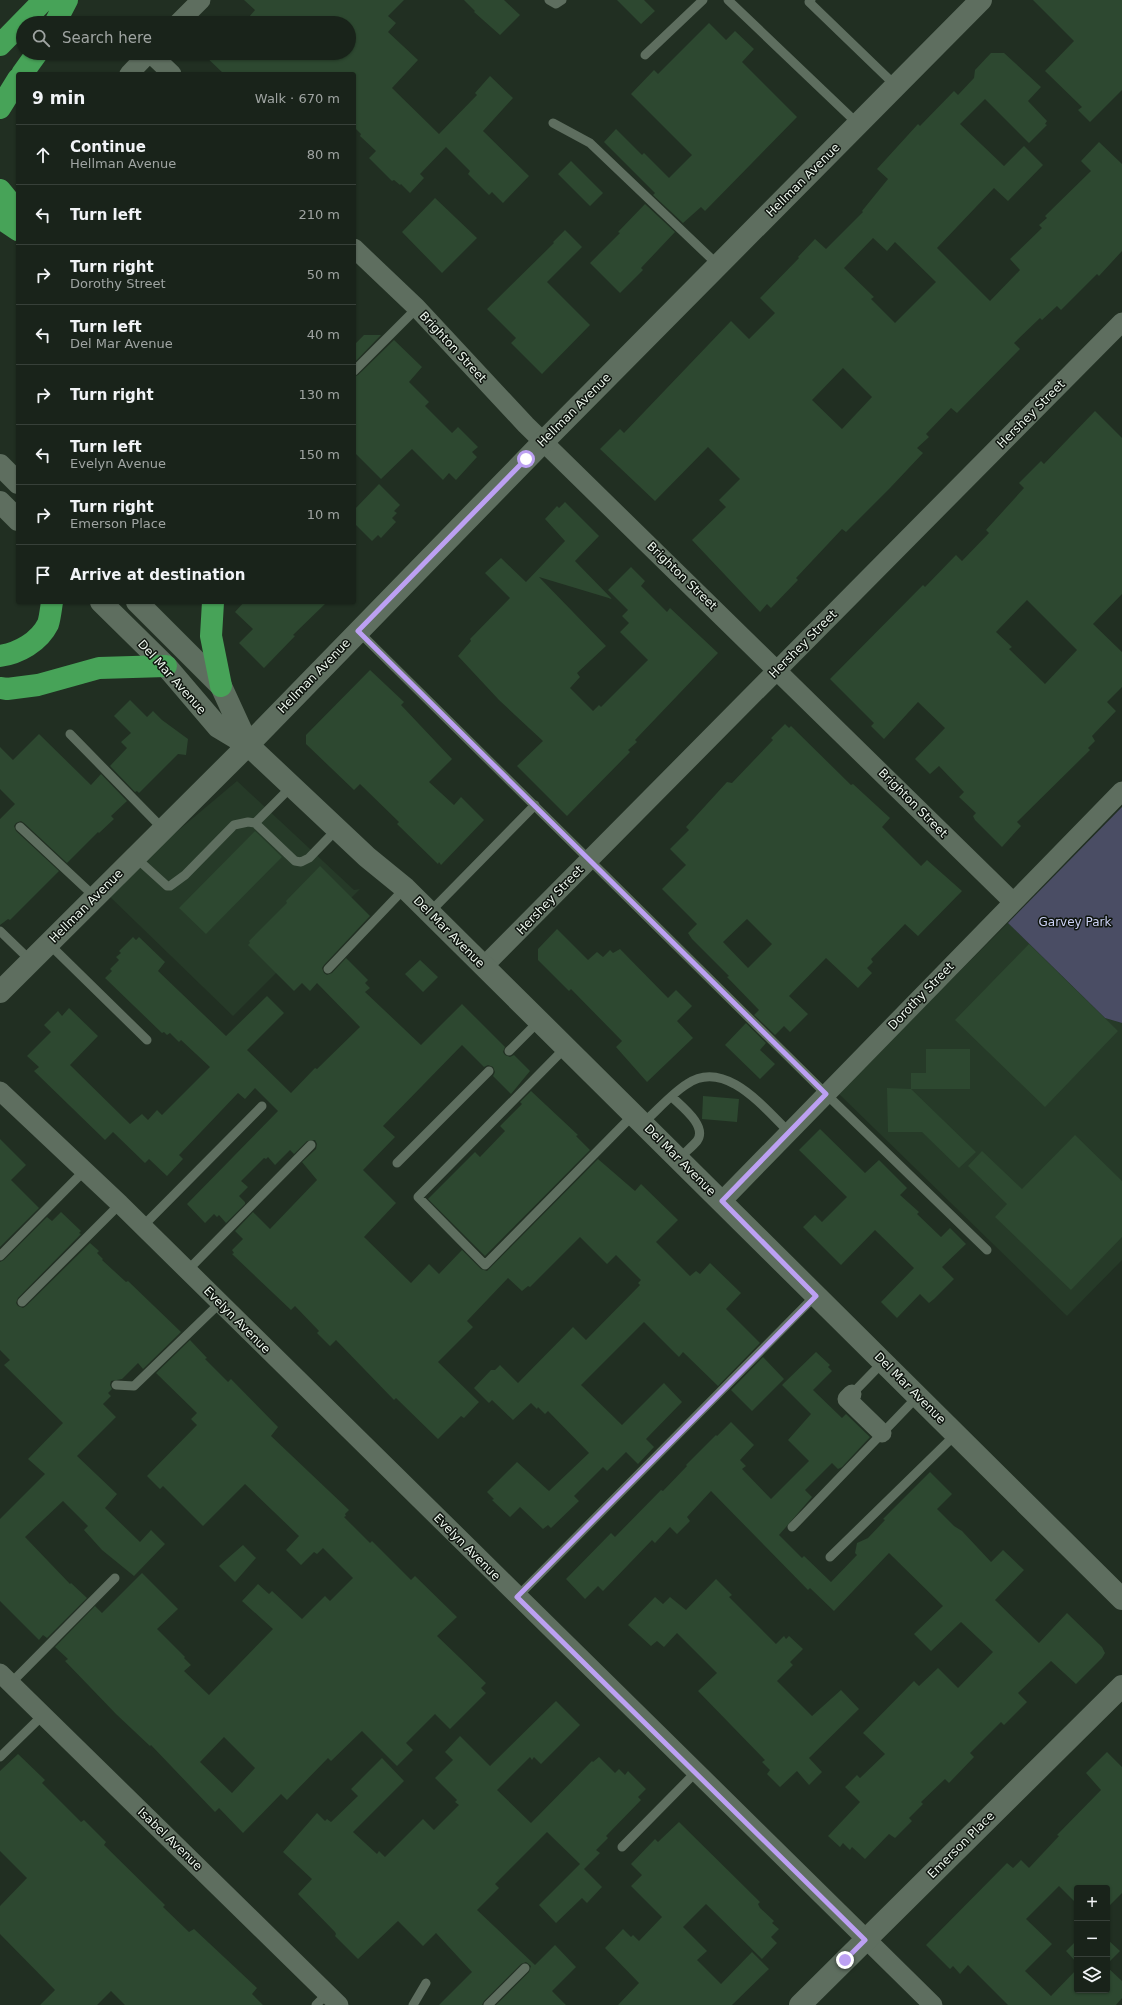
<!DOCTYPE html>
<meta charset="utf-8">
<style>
body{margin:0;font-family:"DejaVu Sans",sans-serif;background:#222b23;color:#f1f3f6}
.controls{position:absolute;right:12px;bottom:12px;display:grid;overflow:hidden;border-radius:4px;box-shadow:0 1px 3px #0004}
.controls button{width:36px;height:36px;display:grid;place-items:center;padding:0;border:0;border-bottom:1px solid #374039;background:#19231a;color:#f1f3f6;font:20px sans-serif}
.stop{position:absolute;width:12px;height:12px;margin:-9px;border:3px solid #bca0f2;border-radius:50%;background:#fff}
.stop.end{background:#bca0f2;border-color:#fff;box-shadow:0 1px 4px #0008}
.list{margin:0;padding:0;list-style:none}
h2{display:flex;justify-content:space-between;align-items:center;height:52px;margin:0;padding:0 16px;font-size:17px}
h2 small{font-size:13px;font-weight:400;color:#9fa4a2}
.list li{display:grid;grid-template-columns:26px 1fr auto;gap:12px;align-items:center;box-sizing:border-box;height:60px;padding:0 16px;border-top:1px solid #374039}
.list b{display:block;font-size:15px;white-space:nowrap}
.list p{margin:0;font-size:13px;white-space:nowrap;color:#9fa4a2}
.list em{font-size:13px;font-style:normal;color:#9fa4a2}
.icon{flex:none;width:22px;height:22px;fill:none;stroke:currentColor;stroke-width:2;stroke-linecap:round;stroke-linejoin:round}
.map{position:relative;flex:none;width:1122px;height:2005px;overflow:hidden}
.search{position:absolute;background:#19231a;box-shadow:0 1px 3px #0004;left:16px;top:16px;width:340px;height:44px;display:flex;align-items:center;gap:10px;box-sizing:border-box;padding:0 14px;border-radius:22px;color:#9fa4a2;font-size:15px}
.panel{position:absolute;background:#19231a;box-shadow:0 1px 3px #0004;left:16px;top:72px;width:340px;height:532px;border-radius:4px}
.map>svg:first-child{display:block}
.built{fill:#263a28}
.green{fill:#4a4d64}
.building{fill:#2d4830;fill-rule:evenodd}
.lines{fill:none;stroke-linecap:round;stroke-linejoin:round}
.lane{stroke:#5e6e5f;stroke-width:9}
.street{stroke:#5e6e5f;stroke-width:19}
.secondary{stroke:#5e6e5f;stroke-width:22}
.highway{stroke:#47a358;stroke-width:22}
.route{stroke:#bca0f2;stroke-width:5}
.labels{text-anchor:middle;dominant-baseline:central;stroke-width:3;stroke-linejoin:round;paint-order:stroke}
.street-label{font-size:12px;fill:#ecf6ed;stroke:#0f150f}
.park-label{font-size:12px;fill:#cdd2f5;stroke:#0f150f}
</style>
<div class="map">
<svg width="1122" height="2005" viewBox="0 0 1122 2005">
<rect width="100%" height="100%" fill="#212f22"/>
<path class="built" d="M237,781L354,890L360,889L233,1016L105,892Z
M1008,923L1105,1018L1122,1023V1260L1067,1316L838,1093Z"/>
<path class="green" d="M1122,807V1023L1105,1018L1008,923Z"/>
<path class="building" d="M244,0H404L388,16L396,23L388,32L418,60L392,88L439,134L477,95L475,93L490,76L513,98L483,131L529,176L503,203L492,192L489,195L468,174L470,171L446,147L420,174L424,178L410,193L401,184L400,185L394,180L392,181L369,158L376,151L360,136L361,134L354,127V74H224L202,53H349V23H256L249,17L255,10Z
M464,0H504L520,15L500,35L474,12L475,11Z
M617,0H644L655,11L641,24Z
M1033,0H1122V90L1090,122L1078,110L1082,107L1045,71L1074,41Z
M709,23L726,40L735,31L754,49L742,62L797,117L705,211L701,207L683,223L653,195L655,193L604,142L616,129L642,155L644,153L669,178L692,155L631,94L654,70L658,74Z
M991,53H1004L1041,87L1028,101L1047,121L1045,124L1047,125L1029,143L985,99L960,124L1004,166L1024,146L1043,165L1008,201L994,188L937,248L990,301L1020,270L1010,259L1042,228L1039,225L1047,218L1045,216L1091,171L1081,161L1099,142L1122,164V251L1099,276L1097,274L1061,310L1057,306L1042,320L1040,318L1014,343L1020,349L957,413L951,408L926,434L929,437L917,448L923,453L890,488L846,532L842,529L796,578L798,580L771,608L767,604L760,612L692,540L726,507L719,500L740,479L708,447L655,501L600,449L620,429L624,433L731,321L749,339L775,313L760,298L799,258L798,257L815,239L826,249L863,212L862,211L888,179L877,169L918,124L920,126L954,91L958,95L974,78L975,70ZM873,238L887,251L895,242L936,282L895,323L871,299L874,297L844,268ZM843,368L872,397L842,429L812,400Z
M571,161L603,193L590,206L558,174Z
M435,198L477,238L442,273L402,232Z
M645,204L675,232L641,268L643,270L620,293L590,263L620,233L618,232Z
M565,230L582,247L547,282L590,325L542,374L511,343L516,338L487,309L554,243L553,242Z
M364,335H381L354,363V345Z
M394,340L422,367L409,382L429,402L425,406L452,433L458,427L478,447L472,452L477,457L456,480L449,473L443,480L412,449L381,479L354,452V377L358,375Z
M1095,411L1122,438V594L1093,624L1122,652V687L1107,702L1116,711L1092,736L1095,741L1088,748L1090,750L1017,822L1021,826L1002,847L975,820L973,816L976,813L959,797L964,792L939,766L930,774L915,759L945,728L918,702L884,739L871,726L874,723L830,679L923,585L925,587L956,555L962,561L989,533L986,530L1024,488L1019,483L1041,461L1044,464ZM1027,600L1077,650L1045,684L1009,649L1012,647L996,632Z
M379,484L400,505L394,511L397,513L392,518L396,522L381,538L378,535L372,541L354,523V510Z
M565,502L599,536L575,561L612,599L539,577L606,646L577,673L580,677L570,688L593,711L599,705L601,707L648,660L620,632L629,623L622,616L628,610L608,590L631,567L645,581L641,586L667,612L670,608L718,653L635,740L637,742L628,750L630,752L567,816L517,766L543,741L499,700L458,656L471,641L470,639L510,598L485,573L501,558L526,582L565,541L545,519L557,506L559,508Z
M244,602H327L293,635L295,636L264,668L239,643L253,629L235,612Z
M370,670L404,702L401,705L452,759L429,782L454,805L461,797L484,820L441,865L439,862L438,864L397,824L399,822L360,784L354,790L306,744V735Z
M130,700L147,717L153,711L162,720L188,739L186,755L178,754L139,793L137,791L135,792L110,766L127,748L121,742L131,733L114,716Z
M785,724L789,728L791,726L851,785L853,784L890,818L882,827L921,866L927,860L962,891L918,936L905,924L871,959L873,962L867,968L872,973L858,988L826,958L789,996L808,1014L790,1032L784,1026L775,1035L754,1015L759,1010L727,977L729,976L692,939L688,933L697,924L662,889L686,865L670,849L689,830L686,827L727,782L732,783L773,740L771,738ZM747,919L772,944L748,968L723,942Z
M39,734L91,785L101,774L127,801L111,816L114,819L99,833L98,832L67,863L24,823L21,821L16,823L14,826L16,831L59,871L10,920L8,919L0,925V819L15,804L0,789V747L13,760Z
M255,831L282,857L206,934L179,908Z
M320,866L370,916L324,965L322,968L324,973L327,975L332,973L346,958L368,980L365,983L370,988L365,992L421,1045L462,1004L505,1047L503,1052L505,1055L510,1057L514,1055L530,1071L511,1094L493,1076L495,1072L493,1067L488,1065L484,1067L462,1045L383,1126L395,1137L363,1170L396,1203L364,1237L411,1283L429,1264L439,1274L462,1250L481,1269L487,1271L598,1159L635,1191L641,1184L678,1220L656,1242L690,1276L696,1271L700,1274L710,1263L741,1293L726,1309L760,1343L718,1386L683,1352L679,1357L644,1322L581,1385L622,1425L664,1383L682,1402L646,1439L654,1447L638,1464L626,1452L607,1471L603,1467L574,1496L579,1501L551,1528L548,1525L543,1529L520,1507L510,1517L492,1500L494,1499L487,1492L517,1462L549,1491L589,1453L548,1411L545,1414L538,1407L537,1409L531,1403L513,1420L492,1400L489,1403L474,1388L491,1370H495L500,1365L518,1383L573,1327L586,1340L640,1285L638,1283L641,1280L616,1255L607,1264L580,1237L530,1287L528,1286L522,1291L508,1278L467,1321L473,1327L438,1362L479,1402L464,1418L461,1416L438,1439L396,1398L394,1400L336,1340L330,1346L317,1333L319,1331L295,1306L291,1310L232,1254L234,1253L232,1250L243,1239L235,1231L253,1212L270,1229L317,1180L302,1162L316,1149L317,1144L315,1140L307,1141L294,1154L290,1150L275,1165L268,1157L266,1159L264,1158L241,1181L248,1187L239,1196L245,1202V1204L226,1223L219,1215L217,1217L214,1214L205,1223L187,1204L278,1111L255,1088L245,1099L238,1093L181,1153L179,1155L183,1159L167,1176L149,1159L145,1163L113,1132L105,1140L34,1071L39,1067L27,1056L51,1032L44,1025L58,1011L62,1016L69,1008L98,1036L70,1065L130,1124L142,1114L148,1120L157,1110L162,1115L210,1067L181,1040L179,1042L170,1033L167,1035L164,1032L162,1033L105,978L112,971L110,969L119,960L116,957L121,953L119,951L133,937L136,940L139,937L165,962L158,971L226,1036L267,996L284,1013L247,1050L291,1093L315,1068L317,1069L360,1027L317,983L310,991L302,983L294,991L248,945L250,943L249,941L287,903L286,901Z
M557,929L588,960L597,952L603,957L610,950L613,953L620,949L668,998L676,990L692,1006L677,1021L693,1038L647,1082L616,1047L622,1041L571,989L569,991L538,960V949Z
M1029,944L1118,1031L1045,1107L955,1020Z
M420,960L438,977L423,992L405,974Z
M746,1023L766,1043L760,1050L775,1064L760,1079L725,1045Z
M926,1049H970V1089H911L976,1152L959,1168L922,1132H888L887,1088L911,1089V1073H926Z
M531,1091L578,1135L576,1136L590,1150L485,1256L428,1199L475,1152L480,1157L505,1131L500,1126L522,1104L520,1102Z
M703,1096L739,1099L737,1122L702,1119Z
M820,1129L865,1173L879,1160L907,1188L900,1195L919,1212L917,1214L941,1237L950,1228L966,1244L942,1267L954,1279L934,1299L929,1303L920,1294L897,1318L881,1302L914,1268L875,1230L841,1265L803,1227L815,1215L822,1222L847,1197L799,1150Z
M1075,1135L1122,1181V1237L1071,1290L995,1217L1007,1204L968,1166L982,1151L1022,1189Z
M0,1139L26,1165L11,1180L39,1208L0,1247Z
M61,1212L81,1231L79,1233L81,1234L18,1298L16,1303L18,1306L23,1308L26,1306L90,1243L99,1251L97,1253L103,1259L102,1260L126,1282L128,1281L181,1332L143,1369L138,1363L122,1379L111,1381L110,1385L112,1389L108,1393L111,1396L103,1404L116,1417L77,1456L117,1494L105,1508L140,1542L151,1530L165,1544L134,1576L102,1550L84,1530L88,1526L63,1501L25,1537L70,1584L71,1583L87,1598L47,1638L43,1635L39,1640L0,1601V1519L45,1474L28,1459L63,1423L4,1365L10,1360L0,1350V1262L4,1260L47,1217L52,1221Z
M190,1340L207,1358L205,1359L228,1382L231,1379L278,1427L271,1436L349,1510L345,1514L346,1516L344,1517L370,1543L372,1541L411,1580L415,1576L457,1617L437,1636L486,1683L481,1688L486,1693L450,1729L435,1714L406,1743L413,1750L397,1766L362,1731L331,1761L328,1758L287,1800L281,1794L243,1833L219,1808L215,1812L151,1745L150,1746L116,1714L65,1661L68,1659L55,1647L95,1606L102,1613L142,1573L178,1609L157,1629L185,1657L184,1658L191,1665L184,1671L209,1695L273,1629L242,1601L258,1584L269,1594L272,1591L302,1619L325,1596L330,1601L353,1578L323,1548L317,1554L314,1552L301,1565L286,1550L299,1536L245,1484L203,1526L163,1486L160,1489L147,1476L197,1425L191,1419L197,1413L156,1373ZM224,1737L255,1768L232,1793L200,1762Z
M816,1352L830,1365L828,1367L832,1371L813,1390L842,1418L846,1414L870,1437L842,1467L838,1469L832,1463L805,1490L812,1497L779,1535L802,1558L804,1556L831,1582L857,1555L855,1553L857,1543L868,1538L885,1520L883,1519L930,1472L952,1494L937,1509L954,1526L962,1531L991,1562L1003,1550L1024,1570L995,1600L1039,1643L1067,1613L1102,1647L1105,1653L1102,1658L1076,1684L1051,1661L1018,1693L1027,1702L1004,1725L1001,1722L970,1753L974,1757L949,1783L945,1779L921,1802L923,1804L909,1818L912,1821L895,1838L889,1834L865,1859L852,1847L850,1850L843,1843L840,1847L828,1836L860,1802L845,1787L857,1775L860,1778L885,1754L863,1733L914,1681L919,1686L938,1668L958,1688L993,1652L961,1622L931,1651L914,1634L943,1606L889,1553L834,1611L810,1588L808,1590L711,1491L687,1517L690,1521L677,1534L670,1527L655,1543L652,1540L603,1591L598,1586L585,1599L566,1579L611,1533L615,1537L661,1490L663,1491L687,1466L686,1465L716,1435L717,1436L731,1422L754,1445L740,1460L746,1466L742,1469L771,1499L809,1461L788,1440L811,1414L782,1385Z
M763,1357L784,1379L752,1411L731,1390Z
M243,1545L256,1558L235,1582L219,1566Z
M716,1579L732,1595L729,1597L776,1644L784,1636L786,1639L789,1636L803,1649L790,1662L793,1665L777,1681L812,1716L841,1690L859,1709L809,1758L822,1772L809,1785L797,1771L780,1787L767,1774L770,1770L762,1762L765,1760L698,1691L717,1673L677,1633L664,1647L657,1641L651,1646L628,1625L655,1597L663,1604L670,1597L686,1610Z
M556,1701L580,1725L541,1764L534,1757L532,1760L530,1757L497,1790L531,1823L592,1761L593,1762L599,1757L615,1773L619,1769L625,1775L628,1771L646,1789L638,1797L641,1800L606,1836L608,1838L596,1850L600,1853L584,1869L602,1887L587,1903L582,1898L556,1923L539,1905L580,1864L547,1832L495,1884L499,1888L477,1910L535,1965L555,1945L576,1967L552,1991L566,2005H496L529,1972L531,1966L526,1962L521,1964L484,2001L482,2005H439L472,1972L436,1933L423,1946L398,1921L358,1959L335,1936L336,1934L335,1932L298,1894L312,1879L283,1852L317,1813L325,1821L327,1819L331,1822L358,1796L351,1789L382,1758L404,1781L353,1832L377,1854L379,1851L385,1857L423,1819L434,1830L459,1805L455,1802L457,1800L435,1778L453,1760L445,1752L460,1736L490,1766Z
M1107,1752L1122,1767V1893L1107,1908V1888H1077V1904L1059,1886L1026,1919L1052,1944L1025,1971L1051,1996L1077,1969V1990H1107V1967L1122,1981V1998L1116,2005H1008L968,1965L960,1974L953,1966L950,1969L926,1945L1007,1863L1013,1868L1021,1860L1029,1868L1059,1836L1057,1835L1101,1790L1086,1773Z
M18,1754L45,1780L42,1783L81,1822L84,1820L106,1842L104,1845L165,1905L163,1907L189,1932L194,1929L257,1988L252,1994L263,2005H125L111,1991L97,2005H40L55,1990L0,1934V1906L27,1878L0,1851V1771Z
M679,1822L760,1902L758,1904L760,1908L774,1921L772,1923L779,1929L771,1937L777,1943L762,1959L706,1904L683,1927L707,1951L697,1960L721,1984L752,1952L769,1969L732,2005H618L639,1983L605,1948L623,1929L631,1937L633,1935L639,1941L662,1917L631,1886L642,1875L631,1864L655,1839L658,1842Z
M1107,1939L1120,1951L1107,1964Z
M1077,1940V1963L1066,1951Z"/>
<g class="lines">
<path class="lane" d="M549,0L556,4L562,0
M728,0L858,124
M811,0L809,2L896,86
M645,55L703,0
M553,123L590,143L718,265
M354,371L417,308
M358,631L826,1094L987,1250
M70,734L163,829
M255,823L291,787
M20,827L95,897
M135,857L167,886H170L185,875L234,825L248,822L255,823L295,861L301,862L309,858L337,829
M430,912L535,805
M0,931L31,961
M49,944L147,1040
M328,969L405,888
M566,1047L418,1197L485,1265L633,1115
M509,1051L539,1021
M672,1097C681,1106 708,1126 697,1141C692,1147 684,1153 679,1159
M643,1123C657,1111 671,1094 687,1084C725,1058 764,1108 789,1132
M397,1163L489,1071
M142,1227L262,1106
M0,1256L85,1170
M187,1271L311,1145
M22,1302L120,1204
M116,1385L134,1386L220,1303
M852,1394L883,1362
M792,1527L918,1396
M830,1557L956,1434
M517,1597L816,1295
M10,1684L115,1578
M0,1757L43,1715
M622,1847L696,1772
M316,2005L328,1993
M413,2005L426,1983
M488,2005L525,1968"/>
<path class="street" d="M178,23L201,0
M150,53L172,74
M129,74L149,53
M354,248L417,308L526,425L1012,901
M484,966L1122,322
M0,1091L120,1204L933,2005
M722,1201L1122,791
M852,1394L847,1399L882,1433
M0,1673L339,2005"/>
<path class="secondary" d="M0,465L18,483
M0,502L18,520
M101,602L166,666L218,727L248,745L367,857L405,888L1122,1599
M137,602L221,686L248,745
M0,992L248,745L543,442L981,0
M800,2005L1122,1686"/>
<path class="highway" d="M55,23L67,0
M0,45L44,0
M22,74L37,53
M0,108L18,79
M0,190L18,212
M0,218L18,230
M213,602L211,636L221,686
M0,656C19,653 39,642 48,624C50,618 51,608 52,602
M0,688L7,689L38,685L99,668L166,666"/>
</g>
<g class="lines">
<path class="route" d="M526,459L358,631L826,1094L722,1201L816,1296L517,1597L865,1940L845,1960"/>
</g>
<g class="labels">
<g class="street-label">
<text transform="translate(803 180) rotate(-45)">Hellman Avenue</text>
<text transform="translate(453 347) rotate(47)">Brighton Street</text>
<text transform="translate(574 410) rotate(-45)">Hellman Avenue</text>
<text transform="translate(1031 414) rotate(-45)">Hershey Street</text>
<text transform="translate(682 576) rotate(44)">Brighton Street</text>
<text transform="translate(803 644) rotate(-45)">Hershey Street</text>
<text transform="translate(314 676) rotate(-46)">Hellman Avenue</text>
<text transform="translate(172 677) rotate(48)">Del Mar Avenue</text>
<text transform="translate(913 803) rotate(45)">Brighton Street</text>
<text transform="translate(550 900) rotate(-46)">Hershey Street</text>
<text transform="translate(86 906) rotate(-45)">Hellman Avenue</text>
<text transform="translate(449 932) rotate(45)">Del Mar Avenue</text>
<text transform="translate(921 996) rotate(-46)">Dorothy Street</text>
<text transform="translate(680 1160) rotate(45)">Del Mar Avenue</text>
<text transform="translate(237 1320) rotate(45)">Evelyn Avenue</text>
<text transform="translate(910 1388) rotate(45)">Del Mar Avenue</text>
<text transform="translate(467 1547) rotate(45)">Evelyn Avenue</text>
<text transform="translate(170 1839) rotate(44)">Isabel Avenue</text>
<text transform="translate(961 1845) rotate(-45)">Emerson Place</text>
</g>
<g class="park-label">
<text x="1075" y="922">Garvey Park</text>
</g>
</g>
</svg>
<div class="controls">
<button>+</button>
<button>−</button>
<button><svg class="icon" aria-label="layers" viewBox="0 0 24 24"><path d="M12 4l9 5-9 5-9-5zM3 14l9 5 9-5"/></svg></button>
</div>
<div class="stop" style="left:526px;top:459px"></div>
<div class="stop end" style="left:845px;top:1960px"></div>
<div class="search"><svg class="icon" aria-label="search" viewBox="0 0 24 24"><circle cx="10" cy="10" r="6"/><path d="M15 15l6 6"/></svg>Search here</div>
<section class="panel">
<h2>9 min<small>Walk · 670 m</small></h2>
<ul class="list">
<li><svg class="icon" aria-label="ahead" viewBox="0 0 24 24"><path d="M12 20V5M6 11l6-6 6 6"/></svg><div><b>Continue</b><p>Hellman Avenue</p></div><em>80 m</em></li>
<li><svg class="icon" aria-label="left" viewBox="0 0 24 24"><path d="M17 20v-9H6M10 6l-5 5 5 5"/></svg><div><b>Turn left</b></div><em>210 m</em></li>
<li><svg class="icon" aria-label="right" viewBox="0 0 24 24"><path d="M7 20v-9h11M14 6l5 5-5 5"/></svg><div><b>Turn right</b><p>Dorothy Street</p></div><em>50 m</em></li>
<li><svg class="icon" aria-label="left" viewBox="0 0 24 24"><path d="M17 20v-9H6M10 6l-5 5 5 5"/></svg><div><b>Turn left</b><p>Del Mar Avenue</p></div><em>40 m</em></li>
<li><svg class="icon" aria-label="right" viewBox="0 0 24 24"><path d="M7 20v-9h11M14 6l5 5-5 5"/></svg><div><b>Turn right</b></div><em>130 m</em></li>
<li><svg class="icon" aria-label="left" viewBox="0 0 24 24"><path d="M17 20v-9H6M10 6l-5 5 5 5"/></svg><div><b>Turn left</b><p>Evelyn Avenue</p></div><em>150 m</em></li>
<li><svg class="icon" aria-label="right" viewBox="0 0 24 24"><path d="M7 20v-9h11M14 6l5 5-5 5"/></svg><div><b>Turn right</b><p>Emerson Place</p></div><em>10 m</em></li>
<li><svg class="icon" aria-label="arrive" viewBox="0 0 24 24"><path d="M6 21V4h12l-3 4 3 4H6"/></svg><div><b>Arrive at destination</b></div></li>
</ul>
</section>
</div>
